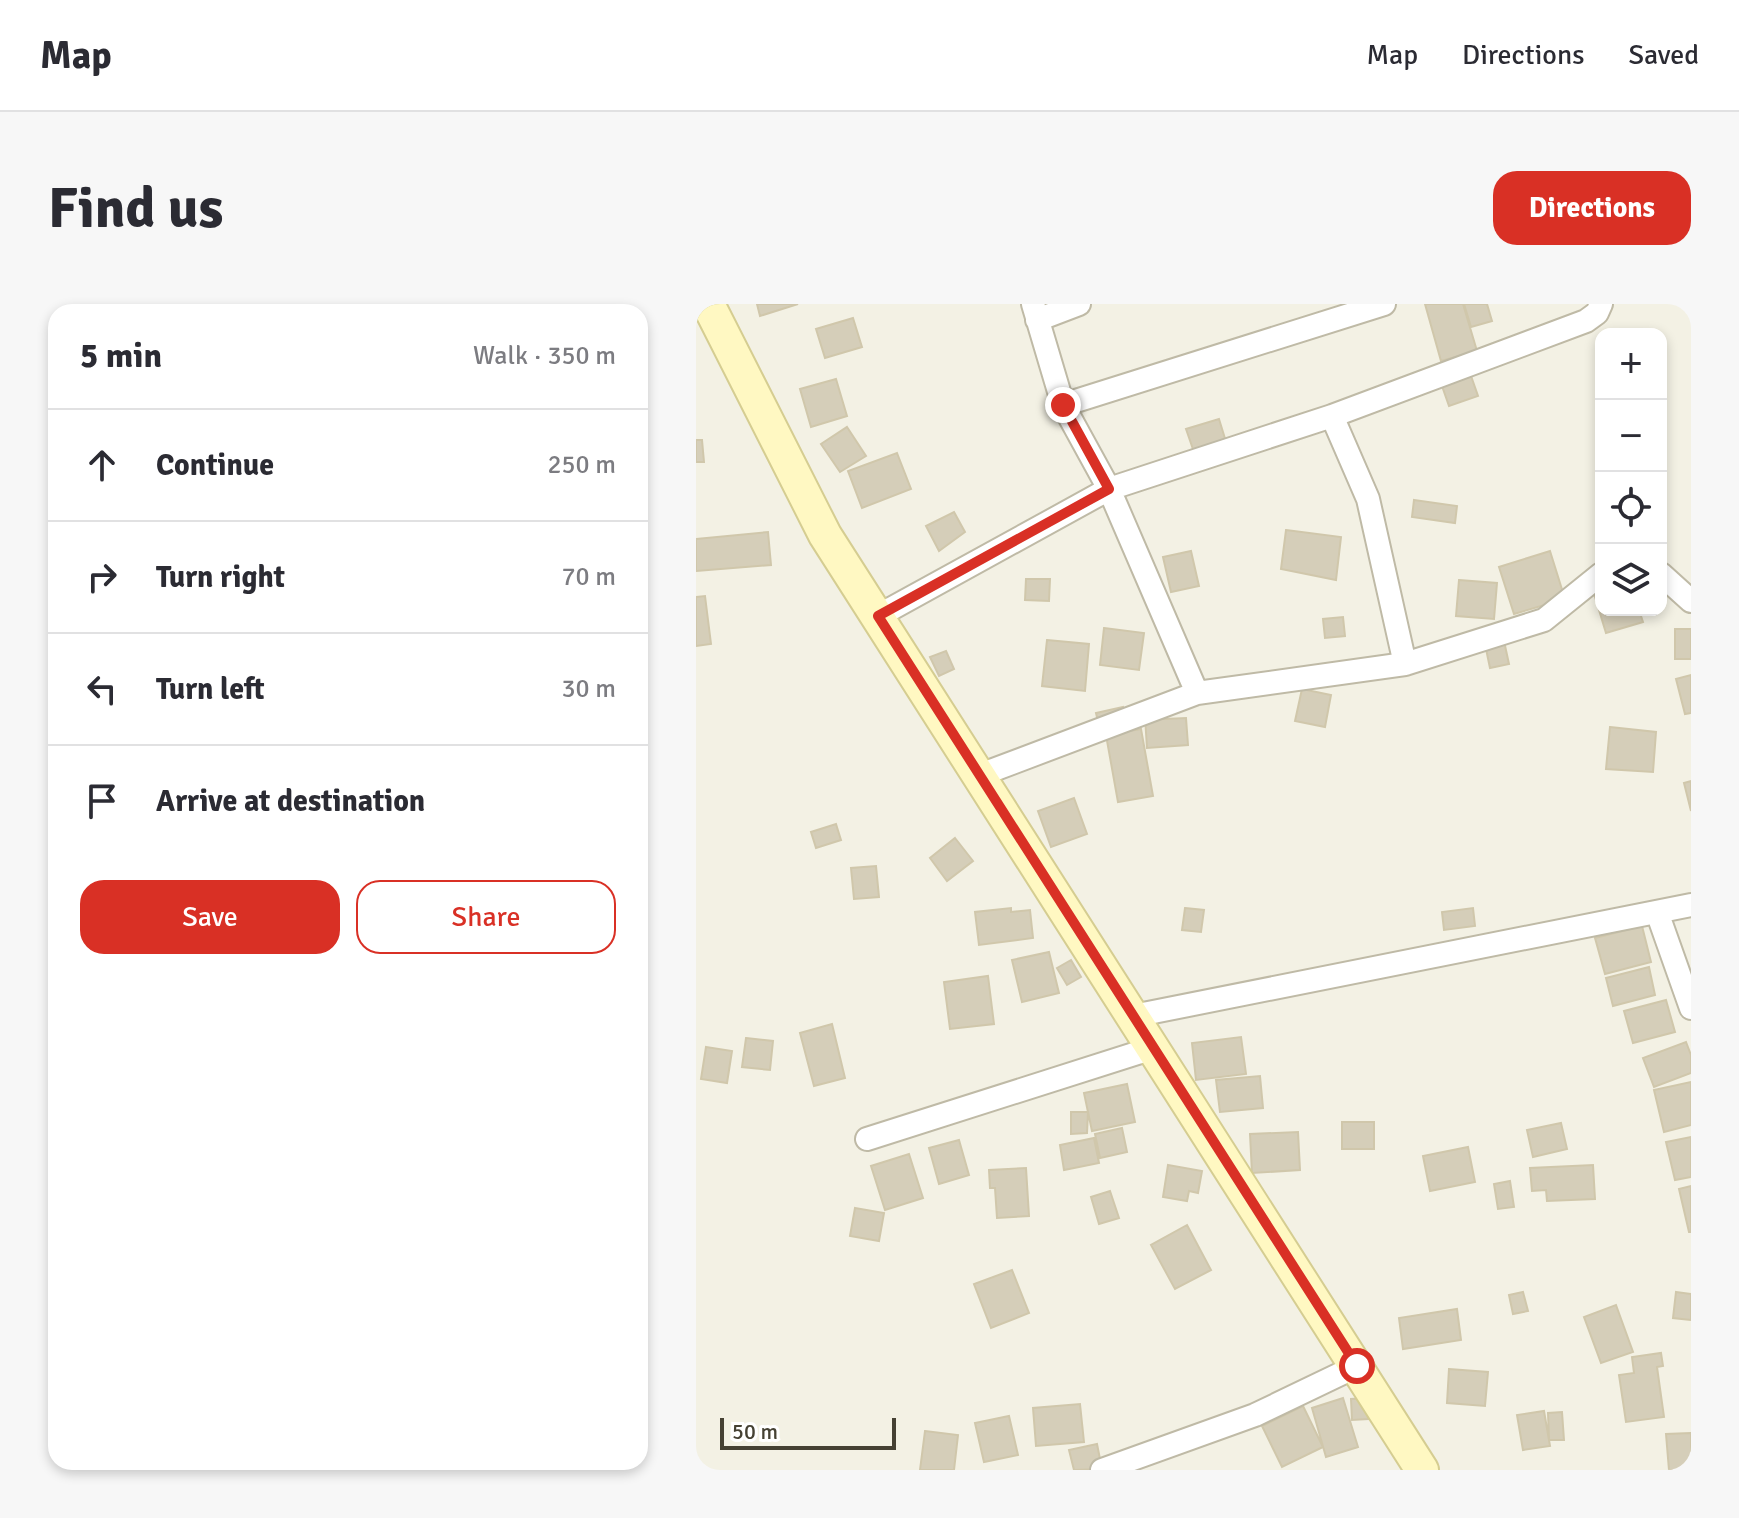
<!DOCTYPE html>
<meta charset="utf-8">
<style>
body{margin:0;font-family:Signika,sans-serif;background:#f7f7f7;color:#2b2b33}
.controls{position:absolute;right:24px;top:24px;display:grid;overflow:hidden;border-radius:16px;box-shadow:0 4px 12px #0003}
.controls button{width:72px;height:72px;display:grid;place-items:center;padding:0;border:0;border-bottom:2px solid #e1e1e2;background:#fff;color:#2b2b33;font:40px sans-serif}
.scale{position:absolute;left:24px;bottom:20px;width:176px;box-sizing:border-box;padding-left:8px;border:4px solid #454133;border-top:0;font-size:22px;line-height:28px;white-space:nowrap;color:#454133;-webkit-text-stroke:6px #fff;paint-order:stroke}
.stop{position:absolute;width:24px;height:24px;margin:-18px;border:6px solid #d93025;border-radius:50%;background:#fff}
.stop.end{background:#d93025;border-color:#fff;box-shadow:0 2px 8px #0008}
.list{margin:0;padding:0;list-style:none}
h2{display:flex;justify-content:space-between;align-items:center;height:104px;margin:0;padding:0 32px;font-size:34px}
h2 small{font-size:26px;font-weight:400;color:#7c7c81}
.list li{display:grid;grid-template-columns:52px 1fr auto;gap:24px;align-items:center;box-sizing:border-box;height:112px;padding:0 32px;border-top:2px solid #e1e1e2}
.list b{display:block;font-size:30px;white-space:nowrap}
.list em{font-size:26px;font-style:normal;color:#7c7c81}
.actions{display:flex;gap:16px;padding:24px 32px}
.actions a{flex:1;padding:18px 0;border:2px solid #d93025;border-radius:24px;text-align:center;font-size:28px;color:#d93025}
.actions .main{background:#d93025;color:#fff}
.icon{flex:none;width:44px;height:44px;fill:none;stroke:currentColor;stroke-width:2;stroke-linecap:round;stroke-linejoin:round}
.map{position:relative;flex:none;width:995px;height:1166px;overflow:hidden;border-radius:24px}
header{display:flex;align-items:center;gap:48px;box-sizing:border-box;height:112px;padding:0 40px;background:#fff;border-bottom:2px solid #e1e1e2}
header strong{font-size:38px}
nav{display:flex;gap:44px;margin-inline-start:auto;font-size:28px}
.intro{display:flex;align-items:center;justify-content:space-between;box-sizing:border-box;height:192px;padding:0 48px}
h1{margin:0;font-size:56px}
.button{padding:20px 36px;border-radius:24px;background:#d93025;color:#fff;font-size:28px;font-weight:700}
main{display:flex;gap:48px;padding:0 48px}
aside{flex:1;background:#fff;border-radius:24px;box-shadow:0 4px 12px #0003}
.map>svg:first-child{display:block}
.building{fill:#d5ceb9;stroke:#d0c7ab;stroke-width:2}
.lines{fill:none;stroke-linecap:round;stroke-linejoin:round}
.street-casing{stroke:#bfbaa6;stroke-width:26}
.secondary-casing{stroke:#d5cd91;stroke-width:36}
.street{stroke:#fff;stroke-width:22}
.secondary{stroke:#fff8c2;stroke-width:32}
.route{stroke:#d93025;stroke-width:10}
</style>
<header>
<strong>Map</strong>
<nav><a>Map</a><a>Directions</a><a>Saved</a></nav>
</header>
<div class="intro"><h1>Find us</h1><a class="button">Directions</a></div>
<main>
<aside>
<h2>5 min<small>Walk · 350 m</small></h2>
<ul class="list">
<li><svg class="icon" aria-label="ahead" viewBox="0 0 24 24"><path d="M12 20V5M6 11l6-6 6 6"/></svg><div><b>Continue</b></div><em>250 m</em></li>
<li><svg class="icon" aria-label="right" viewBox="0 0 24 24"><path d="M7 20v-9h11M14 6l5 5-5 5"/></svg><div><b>Turn right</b></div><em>70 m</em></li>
<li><svg class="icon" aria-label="left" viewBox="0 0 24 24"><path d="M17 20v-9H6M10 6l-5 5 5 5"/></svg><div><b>Turn left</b></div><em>30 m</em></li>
<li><svg class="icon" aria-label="arrive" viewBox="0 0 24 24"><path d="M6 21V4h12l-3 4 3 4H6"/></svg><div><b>Arrive at destination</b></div></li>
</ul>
<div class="actions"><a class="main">Save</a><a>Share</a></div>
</aside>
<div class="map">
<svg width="995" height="1166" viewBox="0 0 995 1166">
<rect width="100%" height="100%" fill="#f3f1e4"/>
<path class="building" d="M61,0H102L64,12Z
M729,0H767L781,47L745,57Z
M768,0H791L796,17L775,23Z
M157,14L166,43L129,54L120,25Z
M774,69L782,92L753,102L745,79Z
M140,75L151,112L115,123L104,85Z
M523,115L531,141L499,151L490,125Z
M151,123L170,152L144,168L125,140Z
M0,136H6L8,158H0Z
M201,149L215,185L166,204L152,167Z
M718,196L761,202L759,219L716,213Z
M258,208L269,228L243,247L230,222Z
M590,226L645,233L640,276L585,265Z
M72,228L75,261L0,267V235Z
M495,247L503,282L475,288L467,253Z
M854,247L869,295L818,310L803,263Z
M330,275H354L353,297L329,296Z
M763,276L801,279L798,315L760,312Z
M905,280V306H943L947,318L910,329L896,283Z
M9,292L15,340L0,342V293Z
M647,313L649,332L629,334L627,315Z
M408,324L448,329L443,366L404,361Z
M979,325H995V355H979Z
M351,336L393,340L389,387L346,382Z
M808,337L813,360L794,364L789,340Z
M250,347L258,365L243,372L234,353Z
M995,371V409L989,410L980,375Z
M606,385L635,391L629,423L599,417Z
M467,396L468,415L490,414L492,441L451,444L448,397Z
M427,403L431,424L405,430L400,409Z
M914,423L960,428L957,468L910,465Z
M445,425L457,492L422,498L410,431Z
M995,477V507L988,479Z
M378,494L391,530L355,543L342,507Z
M140,520L145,536L120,544L115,528Z
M259,534L277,557L251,577L234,554Z
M180,562L183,593L158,595L155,564Z
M315,604V608L334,606L337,634L283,641L279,608Z
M489,604L508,606L505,628L486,626Z
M777,604L779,622L748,626L746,608Z
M946,622L955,658L909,670L899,634Z
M353,648L363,689L326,698L316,656Z
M375,656L385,673L371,681L361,664Z
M953,663L959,691L917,702L910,674Z
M292,672L298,720L254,725L248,678Z
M970,696L979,728L937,739L928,707Z
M136,720L149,774L118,782L104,729Z
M545,733L550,770L500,776L496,739Z
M50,734L77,737L74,766L46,763Z
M990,738L995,751V769L958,783L947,754Z
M10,743L36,747L31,779L5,775Z
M564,772L567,804L524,808L520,776Z
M995,778V821L968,828L958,786Z
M431,780L439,818L396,827L388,789Z
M375,808H392L391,829L375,830Z
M646,818H678V845H646Z
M865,819L871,845L837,853L831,826Z
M426,824L431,848L404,854L399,830Z
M602,828L604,866L556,869L554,830Z
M995,833V873L979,876L970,838Z
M398,834L403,859L368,866L364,841Z
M263,836L273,871L243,880L233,844Z
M772,843L779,878L734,887L727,852Z
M213,850L227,894L189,906L175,862Z
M472,861L506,867L502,889L493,887L491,897L467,893Z
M897,861L899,895L851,897L850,886L836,887L834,864Z
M330,864L333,912L301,914L299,884H294L293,866Z
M814,877L818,903L802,905L798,880Z
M995,882V928H993L983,885Z
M414,887L423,914L403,920L395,893Z
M159,904L188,909L183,937L154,932Z
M491,921L515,966L479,985L455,941Z
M316,966L333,1009L295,1024L278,980Z
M827,988L832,1007L817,1010L813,991Z
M980,988L995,990V1016L977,1014Z
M920,1001L937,1048L905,1059L888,1013Z
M761,1005L765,1036L707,1045L703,1014Z
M965,1049L967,1062L961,1063L968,1113L930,1118L923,1071L938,1069L936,1053Z
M753,1065L792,1068L789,1102L751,1099Z
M647,1094L662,1143L630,1153L616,1104Z
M670,1094L672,1115L656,1116L655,1095Z
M384,1100L388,1138L340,1142L337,1104Z
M607,1102L627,1143L586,1163L566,1122Z
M848,1107L854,1142L827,1146L821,1111Z
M866,1108L868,1136H853L852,1109Z
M313,1112L322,1151L288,1158L279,1119Z
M229,1127L262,1131L258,1166H224Z
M995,1129V1166H973L970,1130Z
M401,1140L406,1165L378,1166L373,1146Z"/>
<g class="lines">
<defs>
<path id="street" d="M337,0L367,101L413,185L636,112L890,17L901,9L905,0
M341,16L383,0
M367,101L688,0
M636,112L672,195L709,360
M965,270L995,297
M182,312L413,185L501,389L284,471
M501,389L709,360L848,316L905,270
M961,608L995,704
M437,712L995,601
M171,835L457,744
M406,1166L559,1111L661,1062"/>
<path id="secondary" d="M12,0L129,231L726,1166"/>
</defs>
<use href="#street" class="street-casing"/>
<use href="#secondary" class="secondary-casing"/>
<use href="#street" class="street"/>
<use href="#secondary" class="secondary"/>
</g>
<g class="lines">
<path class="route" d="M367,101L413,185L182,312L661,1062"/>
</g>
</svg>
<div class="controls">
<button>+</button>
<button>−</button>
<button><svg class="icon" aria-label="locate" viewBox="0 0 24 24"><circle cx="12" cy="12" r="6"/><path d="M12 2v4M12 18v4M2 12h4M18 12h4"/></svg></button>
<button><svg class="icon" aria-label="layers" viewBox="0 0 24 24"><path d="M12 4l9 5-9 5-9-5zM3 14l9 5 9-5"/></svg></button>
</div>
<div class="scale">50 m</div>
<div class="stop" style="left:661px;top:1062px"></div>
<div class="stop end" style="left:367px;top:101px"></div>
</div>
</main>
